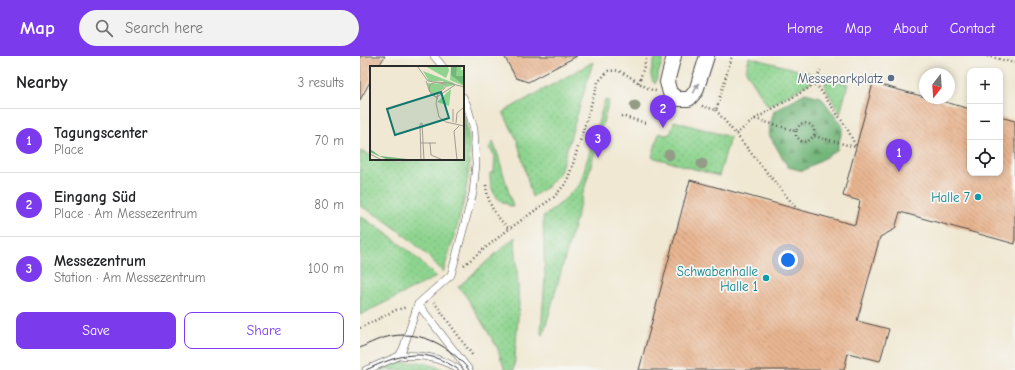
<!DOCTYPE html>
<meta charset="utf-8">
<style>
body{margin:0;font-family:"Comic Neue",sans-serif;background:#f2f2f2;color:#202124}
.controls{position:absolute;right:12px;top:12px;display:grid;overflow:hidden;border-radius:8px;box-shadow:0 2px 6px #0003}
.controls button{width:36px;height:36px;display:grid;place-items:center;padding:0;border:0;border-bottom:1px solid #e0e0e0;background:#fff;color:#202124;font:20px sans-serif}
.compass{position:absolute;left:559px;top:12px;width:36px;height:36px;border-radius:50%;background:#fff;box-shadow:0 2px 6px #0003;rotate:197deg}
.you{position:absolute;left:428px;top:204px;width:14px;height:14px;margin:-10px;border:3px solid #fff;border-radius:50%;background:#1a73e8;box-shadow:0 0 0 6px #1a73e833}
.badge{display:grid;place-items:center;width:26px;height:26px;border-radius:50%;background:#7c3aed;color:#fff;font-size:13px;font-weight:700}
.pin{position:absolute;translate:-50% -33px;filter:drop-shadow(0 1px 2px #0008)}
.pin::after{content:'';position:absolute;top:21px;width:14px;height:12px;background:inherit;clip-path:polygon(0 0,100% 0,50% 100%)}
.list{margin:0;padding:0;list-style:none}
h2{display:flex;justify-content:space-between;align-items:center;height:52px;margin:0;padding:0 16px;font-size:17px}
h2 small{font-size:13px;font-weight:400;color:#757577}
.list li{display:grid;grid-template-columns:26px 1fr auto;gap:12px;align-items:center;box-sizing:border-box;height:64px;padding:0 16px;border-top:1px solid #e0e0e0}
.list b{display:block;font-size:15px;white-space:nowrap}
.list p{margin:0;font-size:13px;white-space:nowrap;color:#757577}
.list em{font-size:13px;font-style:normal;color:#757577}
.actions{display:flex;gap:8px;padding:12px 16px}
.actions a{flex:1;padding:9px 0;border:1px solid #7c3aed;border-radius:8px;text-align:center;font-size:14px;color:#7c3aed}
.actions .main{background:#7c3aed;color:#fff}
.icon{flex:none;width:22px;height:22px;fill:none;stroke:currentColor;stroke-width:2;stroke-linecap:round;stroke-linejoin:round}
.map{position:relative;flex:none;width:655px;height:314px;overflow:hidden}
header{display:flex;align-items:center;gap:24px;box-sizing:border-box;height:56px;padding:0 20px;background:#7c3aed;color:#fff}
header strong{font-size:19px}
nav{display:flex;gap:22px;margin-inline-start:auto;font-size:14px}
.search{width:280px;height:36px;background:#f2f2f2;display:flex;align-items:center;gap:10px;box-sizing:border-box;padding:0 14px;border-radius:22px;color:#757577;font-size:15px}
main{display:flex}
aside{flex:1;background:#fff}
.map>svg:first-child{display:block}
.grass{fill:url(#grass-dots);stroke:#5c805d}
.forest{fill:url(#forest-firs);stroke:#4e7052}
.building{fill:url(#building-back-hatch)}
.lines{fill:none;stroke-linecap:round;stroke-linejoin:round}
.service-casing{stroke:#494744;stroke-width:8}
.minor-casing{stroke:#494744;stroke-width:16}
.path{stroke:#494744;stroke-width:2.5;stroke-dasharray:1 3;stroke-linecap:butt}
.service{stroke:#fff;stroke-width:7}
.minor{stroke:#fff;stroke-width:14}
.tram{stroke:#2b2b2b;stroke-width:1}
.tree{fill:#949c87}
.oneway{fill:#a0a0a0}
.service-dot{fill:#5c6f8a;stroke:#f6f6f2;stroke-width:1.5}
.culture-dot{fill:#0f9aa8;stroke:#f6f6f2;stroke-width:1.5}
.labels{text-anchor:middle;dominant-baseline:central;stroke-width:3.5;stroke-linejoin:round;paint-order:stroke}
.service-label{font-size:13px;fill:#4e5e75;stroke:#f6f6f2;text-anchor:end}
.culture-label{font-size:13px;fill:#0d838f;stroke:#f6f6f2;text-anchor:end}
.inset-road{fill:none;stroke:#a19c90;stroke-width:1}
.view{fill:#0f766e;fill-opacity:0.15;stroke:#0f766e;stroke-width:2}
.inset-edge{fill:none;stroke:#2b2b2b;stroke-width:2}
</style>
<header>
<strong>Map</strong>
<div class="search"><svg class="icon" aria-label="search" viewBox="0 0 24 24"><circle cx="10" cy="10" r="6"/><path d="M15 15l6 6"/></svg>Search here</div>
<nav><a>Home</a><a>Map</a><a>About</a><a>Contact</a></nav>
</header>
<main>
<aside>
<h2>Nearby<small>3 results</small></h2>
<ul class="list">
<li><span class="badge">1</span><div><b>Tagungscenter</b><p>Place</p></div><em>70 m</em></li>
<li><span class="badge">2</span><div><b>Eingang Süd</b><p>Place · Am Messezentrum</p></div><em>80 m</em></li>
<li><span class="badge">3</span><div><b>Messezentrum</b><p>Station · Am Messezentrum</p></div><em>100 m</em></li>
</ul>
<div class="actions"><a class="main">Save</a><a>Share</a></div>
</aside>
<div class="map">
<svg width="655" height="314" viewBox="0 0 655 314">
<defs>
<pattern id="grass-dots" width="8" height="8" patternUnits="userSpaceOnUse"><rect width="8" height="8" fill="#8ed48f"/><path d="M2 2h.1M6 6h.1" fill="none" stroke="#7bb67c" stroke-width="1.8" stroke-linecap="round"/></pattern>
<pattern id="forest-firs" width="22" height="20" patternUnits="userSpaceOnUse"><rect width="22" height="20" fill="#72b67a"/><path d="M5 1l3.5 6h-7zM16 11l3.5 6h-7z" fill="#5e9464"/></pattern>
<pattern id="building-back-hatch" width="6" height="6" patternUnits="userSpaceOnUse"><rect width="6" height="6" fill="#e9b692"/><path d="M-1 5l2 2M0 0l6 6M5-1l2 2" fill="none" stroke="#bd9477"/></pattern>
</defs>
<rect width="100%" height="100%" fill="#f6f6f2"/>
<filter id="ink" filterUnits="userSpaceOnUse"><feTurbulence type="fractalNoise" baseFrequency=".025" numOctaves="2"/><feDisplacementMap in="SourceGraphic" scale="8" xChannelSelector="R" yChannelSelector="G"/><feConvolveMatrix kernelMatrix="1 2 1 2 8 2 1 2 1" color-interpolation-filters="sRGB"/></filter>
<filter id="wash" filterUnits="userSpaceOnUse"><feTurbulence type="fractalNoise" baseFrequency=".012" numOctaves="4" result="noise"/><feDisplacementMap in="SourceGraphic" scale="16" xChannelSelector="R" yChannelSelector="G"/><feGaussianBlur stdDeviation="0.9" result="paint"/><feColorMatrix in="noise" values="0 0 0 0 0 0 0 0 0 0 0 0 0 0 0 0 0 1.4 0 .05"/><feComposite in="paint" operator="in"/></filter>
<g filter="url(#wash)">
<rect width="100%" height="100%" fill="#f0e8d3"/>
<path class="grass" d="M296,0H304L295,28C287,21 293,9 296,0Z
M389,1L453,18L451,26L408,50L386,15Z
M233,6L200,116L188,130L172,141L165,113L157,84L143,56Z
M466,22L488,28L480,58L465,31Z
M245,44L249,45L183,280L181,277L185,223L183,161L201,147L220,128Z
M103,53C105,65 109,77 109,90C112,132 95,176 83,216C63,193 28,163 0,150V95L11,99V103H26L38,107L56,103H103Z
M314,65L370,81L359,120L292,101L299,77L306,79L311,77Z
M133,86L138,99L153,151C135,144 130,136 130,117L134,116L135,100L129,92Z
M0,160C28,177 53,197 76,221L0,259Z
M155,181L159,248L154,314H145L137,291L106,240L98,231Z
M59,306L78,311L84,314H21L39,307Z"/>
<path class="forest" d="M445,37L461,41L483,71L477,94L443,115L428,111L408,77L414,55Z"/>
<g id="blocks">
<path class="building" d="M0,0H25L18,11H11V24L0,44Z
M144,0H217L168,26L156,22Z
M513,27L565,41V42H571L610,53V117H640V61L655,65V188L540,156L535,173L520,181L497,265L529,273L520,305L488,297L484,314H279L330,124L495,169L500,145L483,140Z"/>
</g>
</g>
<g filter="url(#ink)">
<use href="#blocks" fill-opacity="0" stroke="#494744" stroke-width="1"/>
<g class="lines">
<defs>
<path id="service" d="M74,0L83,11
M58,248L109,314
M39,300C61,298 81,301 99,314
M6,314L39,300L43,293L58,248L91,219L113,137L116,108L114,73L107,49L103,41"/>
<path id="minor" d="M314,0L307,26L310,37L318,43H329L336,35L347,0"/>
</defs>
<use href="#service" class="service-casing"/>
<use href="#minor" class="minor-casing"/>
<path class="path" d="M627,0L655,7
M279,27L287,0
M456,28L487,72L496,91
M342,50L356,54L372,0
M356,54L437,153
M261,60L286,67
M395,63L436,75L440,68C449,65 456,71 454,80
M436,75V80L441,85L447,86L454,80L495,91
M376,78L395,63L456,28L460,13
M126,129C128,149 135,159 149,173
M104,209L149,173L194,141L206,127L212,111L238,26L248,15C251,15 255,14 258,15C268,17 282,32 296,35
M74,246L113,300
M0,272L36,254L47,251"/>
<use href="#service" class="service"/>
<use href="#minor" class="minor"/>
<path class="tram" d="M0,292C10,287 20,282 32,280C63,275 90,290 109,314
M6,314C40,298 65,290 99,314"/>
</g>
<g class="tree">
<circle cx="275" cy="50" r="5.5"/>
<circle cx="309" cy="99" r="5.5"/>
<circle cx="342" cy="108" r="5.5"/>
</g>
<defs><path id="oneway-solid" d="M-6-.8H1V-3.2L6.5 0L1 3.2V.8H-6Z"/></defs>
<use class="oneway" href="#oneway-solid" transform="translate(336 32) rotate(-64)"/>
</g>
<circle class="service-dot" cx="531" cy="22" r="4"/>
<g class="culture-dot">
<circle cx="618" cy="141" r="4"/>
<circle cx="406" cy="222" r="4"/>
</g>
<g class="labels">
<g class="service-label">
<text x="523" y="22">Messeparkplatz</text>
</g>
<g class="culture-label">
<text x="610" y="141">Halle 7</text>
<text x="398" y="215">Schwabenhalle<tspan x="398" dy="15">Halle 1</tspan></text>
</g>
</g>
<g transform="translate(10 10)">
<rect width="94" height="94" fill="#f0e8d3"/>
<path d="M81,0H91V4H94V20L80,14ZM53,5L84,17L85,19L76,21L73,15H59ZM57,17L74,18V22L65,29L60,26ZM81,23L79,40L67,36Z" fill="#8ed48f"/>
<path d="M81,0H87L86,10H94V19L81,9ZM0,83L10,90L47,94H18L0,86Z" fill="#72b67a"/>
<path d="M55,0H78L79,5L76,12Z" fill="#8ed48f"/>
<path class="inset-road" d="M47,0L58,15L75,18V22L68,28L66,37L69,51L76,56L94,60M56,15L60,26L68,33M85,19L67,31L62,29L59,24L60,19L65,16L79,17L94,21M83,56V43M52,57L54,94M86,57L87,47L94,41M51,77H66M60,77L61,89L73,94M0,88L12,94M51,94L50,58L52,57M87,94L84,65L89,60"/>
<path class="view" d="M71,26L79,52L25,69L17,43Z"/>
<rect width="94" height="94" class="inset-edge"/>
</g>
</svg>
<div class="controls">
<button>+</button>
<button>−</button>
<button><svg class="icon" aria-label="locate" viewBox="0 0 24 24"><circle cx="12" cy="12" r="6"/><path d="M12 2v4M12 18v4M2 12h4M18 12h4"/></svg></button>
</div>
<svg class="compass" viewBox="-18 -18 36 36"><path d="M0-13l5 13h-10z" fill="#e53935"/><path d="M0 13l5-13h-10z" fill="#757577"/></svg>
<div class="you"></div>
<div class="pin badge" style="left:539px;top:116px">1</div>
<div class="pin badge" style="left:303px;top:72px">2</div>
<div class="pin badge" style="left:238px;top:102px">3</div>
</div>
</main>
